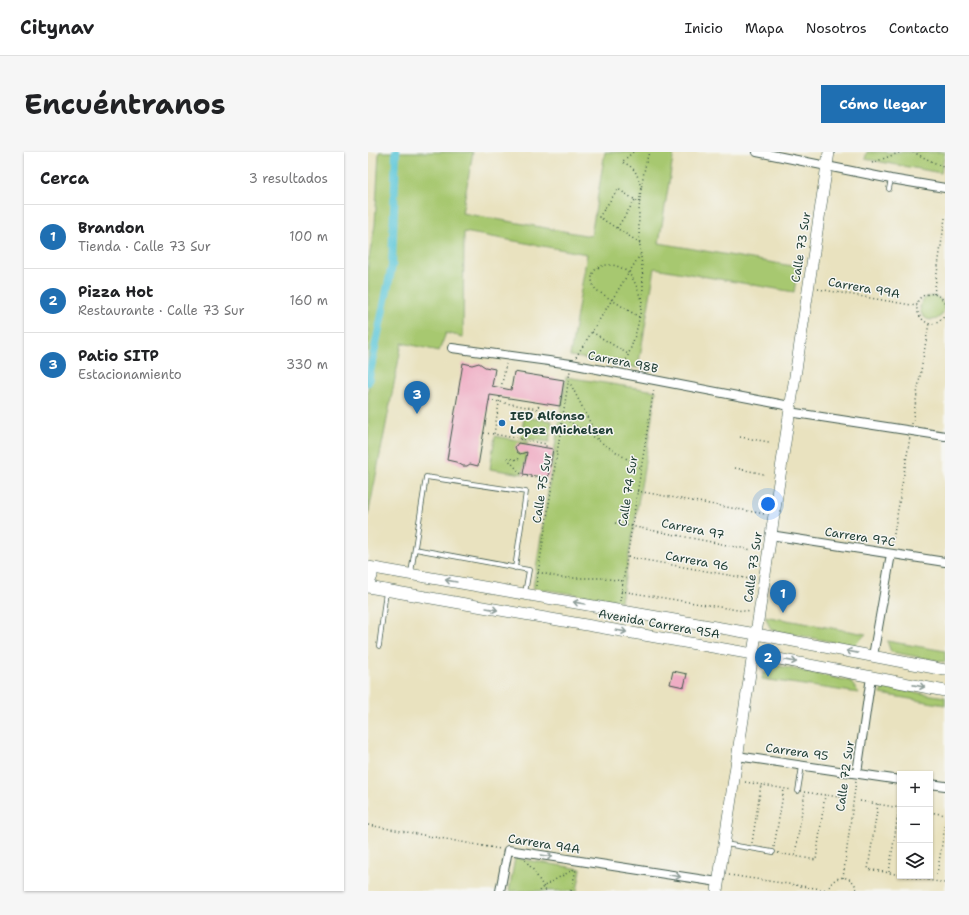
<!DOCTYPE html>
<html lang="es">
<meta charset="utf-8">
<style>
body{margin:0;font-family:"Shantell Sans",sans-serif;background:#f6f6f6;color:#202124}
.controls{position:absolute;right:12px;bottom:12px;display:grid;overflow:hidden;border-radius:0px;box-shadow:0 1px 3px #0004}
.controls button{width:36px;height:36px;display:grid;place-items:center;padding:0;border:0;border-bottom:1px solid #e0e0e0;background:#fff;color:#202124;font:20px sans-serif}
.you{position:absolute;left:400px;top:352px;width:14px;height:14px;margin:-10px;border:3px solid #fff;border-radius:50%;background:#1a73e8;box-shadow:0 0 0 6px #1a73e833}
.badge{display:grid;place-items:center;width:26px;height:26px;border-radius:50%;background:#1f6fb2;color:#fff;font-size:13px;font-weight:700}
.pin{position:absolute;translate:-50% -33px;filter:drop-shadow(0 1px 2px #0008)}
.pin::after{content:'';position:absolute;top:21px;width:14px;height:12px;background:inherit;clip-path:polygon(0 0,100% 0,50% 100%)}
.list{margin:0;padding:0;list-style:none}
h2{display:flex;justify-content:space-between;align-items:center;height:52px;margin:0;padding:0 16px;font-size:17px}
h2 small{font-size:13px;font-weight:400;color:#757577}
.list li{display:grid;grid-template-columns:26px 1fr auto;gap:12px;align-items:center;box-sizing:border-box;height:64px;padding:0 16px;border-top:1px solid #e0e0e0}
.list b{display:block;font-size:15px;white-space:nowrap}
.list p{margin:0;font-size:13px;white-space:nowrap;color:#757577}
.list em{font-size:13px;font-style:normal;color:#757577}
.icon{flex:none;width:22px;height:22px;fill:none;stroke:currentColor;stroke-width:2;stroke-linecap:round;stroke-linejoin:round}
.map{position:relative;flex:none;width:577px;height:739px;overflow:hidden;border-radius:0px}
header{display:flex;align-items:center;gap:24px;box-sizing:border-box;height:56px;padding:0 20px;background:#fff;border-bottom:1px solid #e0e0e0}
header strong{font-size:19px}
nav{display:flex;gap:22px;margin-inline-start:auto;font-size:14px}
.intro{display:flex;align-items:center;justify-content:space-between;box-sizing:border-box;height:96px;padding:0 24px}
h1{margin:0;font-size:28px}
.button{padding:10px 18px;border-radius:0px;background:#1f6fb2;color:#fff;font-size:14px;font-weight:700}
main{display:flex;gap:24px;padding:0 24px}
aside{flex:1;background:#fff;border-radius:0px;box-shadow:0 1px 3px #0004}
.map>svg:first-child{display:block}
.green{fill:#a7c870;stroke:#638252}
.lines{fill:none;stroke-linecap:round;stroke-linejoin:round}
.canal{stroke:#5dc7d9;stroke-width:8}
.building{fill:#efadc4}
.lane-casing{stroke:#3d5649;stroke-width:5.5}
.street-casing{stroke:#3d5649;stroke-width:10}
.secondary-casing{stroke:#3d5649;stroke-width:12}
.path{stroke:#3d5649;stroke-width:1.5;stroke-dasharray:1 3;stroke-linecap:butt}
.lane{stroke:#fff;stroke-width:4}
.street{stroke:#fff;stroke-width:8}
.secondary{stroke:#fff;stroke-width:11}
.oneway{stroke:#8f9e9a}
.poi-dot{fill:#1f6fb2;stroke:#f6f6f2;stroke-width:1.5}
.labels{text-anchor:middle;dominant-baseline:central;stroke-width:3;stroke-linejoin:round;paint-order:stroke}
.street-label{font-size:12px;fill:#1f3d34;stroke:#f6f6f2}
.poi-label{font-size:12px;font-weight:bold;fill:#1f3d34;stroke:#f6f6f2;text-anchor:start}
</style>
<header>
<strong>Citynav</strong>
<nav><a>Inicio</a><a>Mapa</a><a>Nosotros</a><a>Contacto</a></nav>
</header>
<div class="intro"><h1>Encuéntranos</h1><a class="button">Cómo llegar</a></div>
<main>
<aside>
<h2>Cerca<small>3 resultados</small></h2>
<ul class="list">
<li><span class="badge">1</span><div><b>Brandon</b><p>Tienda · Calle 73 Sur</p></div><em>100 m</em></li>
<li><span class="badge">2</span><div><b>Pizza Hot</b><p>Restaurante · Calle 73 Sur</p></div><em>160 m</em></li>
<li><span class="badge">3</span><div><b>Patio SITP</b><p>Estacionamiento</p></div><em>330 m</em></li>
</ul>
</aside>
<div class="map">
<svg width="577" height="739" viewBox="0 0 577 739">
<rect width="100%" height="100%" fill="#f6f6f2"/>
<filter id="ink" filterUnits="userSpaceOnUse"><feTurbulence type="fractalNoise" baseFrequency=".025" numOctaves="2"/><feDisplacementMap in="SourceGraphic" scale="8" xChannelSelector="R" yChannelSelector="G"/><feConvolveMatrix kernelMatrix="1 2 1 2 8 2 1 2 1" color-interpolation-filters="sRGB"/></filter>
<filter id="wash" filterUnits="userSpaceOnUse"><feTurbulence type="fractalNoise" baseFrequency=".012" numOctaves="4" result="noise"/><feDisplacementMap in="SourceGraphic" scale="16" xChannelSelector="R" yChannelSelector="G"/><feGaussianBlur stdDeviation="0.9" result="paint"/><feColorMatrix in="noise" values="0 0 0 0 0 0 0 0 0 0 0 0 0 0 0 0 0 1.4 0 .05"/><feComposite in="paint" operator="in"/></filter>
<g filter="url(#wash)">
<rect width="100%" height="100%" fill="#e9e2bf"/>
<path class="green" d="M11,0H105L94,61L223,84L237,0H306L291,91L430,115L426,140L287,116L270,216L202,204L219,102L96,80L95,185L78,181L71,199L34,191L0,364V111L7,73Z
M499,0H577L573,21L497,7Z
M552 156a12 12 0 1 1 24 0a12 12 0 1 1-24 0Z
M198,225L288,239L276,317L253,449L165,436Z
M156,265L184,269L181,290L153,286Z
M127,284L160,290L155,322L122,317Z
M397,464L401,465L498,482L486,494L403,478Z
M519,489L577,499V510L523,500Z
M402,512L482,529L491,541L394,527L395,521H399Z
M514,535L577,545V553L513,542Z
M147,706L213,717L209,739H141Z"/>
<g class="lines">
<path class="canal" d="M0,230L24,114L28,0"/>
</g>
<g id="blocks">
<path class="building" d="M95,211L104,213L111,211L117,215L127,217L124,234L143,238L146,220L196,228L192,254L122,243L110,314L102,312L99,314H95L88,310L79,308Z
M150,291L185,297L180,326L155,322L159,300L152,302L149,300L147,295Z
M305,519L319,522L316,535L302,532Z"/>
</g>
</g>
<g filter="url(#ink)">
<use href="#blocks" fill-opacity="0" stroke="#3d5649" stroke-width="1"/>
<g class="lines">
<defs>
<path id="lane" d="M521,37L523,27
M47,397L161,418L157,441
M43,421L58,325L158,340L147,416
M11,494L18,439
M430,639L434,614
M357,692L405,700"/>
<path id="street" d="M389,0L523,27L577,36
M84,196L203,212L422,254
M421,260L577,284
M402,383L577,410
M505,504L523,402
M369,604L532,628
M489,621L503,525
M562,632L577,634
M132,739L140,698L350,730"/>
<path id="secondary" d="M0,415L388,482L577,518
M0,433L4,424L1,415
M0,435L385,502L577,539
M349,739L461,0"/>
</defs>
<use href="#lane" class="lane-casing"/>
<use href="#street" class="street-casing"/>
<use href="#secondary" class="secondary-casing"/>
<path class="path" d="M265,0L254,10C268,15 270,24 273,37
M545,0L577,16
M504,11L533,0
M249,76L267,48
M272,91L231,65L250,37L272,51
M450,137L549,154
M566,142L577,66
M577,150C573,145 568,141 561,142C533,146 559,190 577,163
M271,165L228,138C213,115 243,105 259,120C267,127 270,138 273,148
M224,180L260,202
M208,205L272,103
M255,215C267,189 274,163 275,134C275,115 271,95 271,76C270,51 274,24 281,0
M201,229L231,288
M133,236L138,212
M132,245L126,282L178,292V295
M121,248L170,257L171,251
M194,265L273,316
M544,272L561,171
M116,281L126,282
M372,285L401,290
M139,306L155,324L170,326V324
M139,306L150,308L151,306
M367,316L396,322
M269,339L397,362
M247,371L384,398
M524,394L542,285
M260,405L388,428
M170,420L194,426H234L255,429
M168,434L202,219
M253,439L382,460
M252,449L286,236
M377,630L424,638
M436,640L478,646
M492,649L532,656
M510,652L500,717L532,723
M562,660L577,663
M0,673L132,697
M384,691L393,633
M406,695L416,637
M410,701L448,708L457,643
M427,703L437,640
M157,708L166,719L178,739
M521,720L531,656
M569,722L577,674
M361,723L460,738
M536,724L577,731
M475,726L488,629
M171,739L176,734L208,716
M203,739L208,717
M460,739C464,721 486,721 489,739"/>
<use href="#lane" class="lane"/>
<use href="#street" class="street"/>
<use href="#secondary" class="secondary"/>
</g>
<defs><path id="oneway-shaft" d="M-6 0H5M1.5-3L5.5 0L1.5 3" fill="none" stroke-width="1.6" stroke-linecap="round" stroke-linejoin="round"/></defs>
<g class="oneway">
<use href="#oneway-shaft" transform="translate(83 429) rotate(-170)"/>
<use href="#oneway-shaft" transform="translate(211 451) rotate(-170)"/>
<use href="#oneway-shaft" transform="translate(124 457) rotate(10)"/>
<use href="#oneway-shaft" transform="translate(253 479) rotate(10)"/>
<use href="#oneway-shaft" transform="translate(484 500) rotate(-169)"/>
<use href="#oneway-shaft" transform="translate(423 509) rotate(11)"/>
<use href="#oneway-shaft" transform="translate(551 534) rotate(11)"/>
<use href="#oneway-shaft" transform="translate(179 704) rotate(9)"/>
<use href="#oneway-shaft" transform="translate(307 724) rotate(9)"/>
</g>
</g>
<circle class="poi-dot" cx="134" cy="271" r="4"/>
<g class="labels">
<g class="street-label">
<text transform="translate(433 95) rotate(-81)">Calle 73 Sur</text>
<text transform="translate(496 136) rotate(10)">Carrera 99A</text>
<text transform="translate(255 210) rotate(11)">Carrera 98B</text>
<text transform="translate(174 336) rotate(-81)">Calle 75 Sur</text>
<text transform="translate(260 339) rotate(-81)">Calle 74 Sur</text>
<text transform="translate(325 377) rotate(11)">Carrera 97</text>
<text transform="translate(492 385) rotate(9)">Carrera 97C</text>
<text transform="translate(329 409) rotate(10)">Carrera 96</text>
<text transform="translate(385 415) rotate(-82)">Calle 73 Sur</text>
<text transform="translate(291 472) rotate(10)">Avenida Carrera 95A</text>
<text transform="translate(429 600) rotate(8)">Carrera 95</text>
<text transform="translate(477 624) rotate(-82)">Calle 72 Sur</text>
<text transform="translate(176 692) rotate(9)">Carrera 94A</text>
</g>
<g class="poi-label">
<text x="142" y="264">IED Alfonso<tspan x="142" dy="14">Lopez Michelsen</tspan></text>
</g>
</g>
</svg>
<div class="controls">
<button>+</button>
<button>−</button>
<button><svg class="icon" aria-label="layers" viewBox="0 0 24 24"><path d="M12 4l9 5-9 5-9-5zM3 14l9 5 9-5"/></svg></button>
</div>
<div class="you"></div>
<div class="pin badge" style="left:415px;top:461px">1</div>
<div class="pin badge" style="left:400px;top:525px">2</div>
<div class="pin badge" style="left:49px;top:262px">3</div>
</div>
</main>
